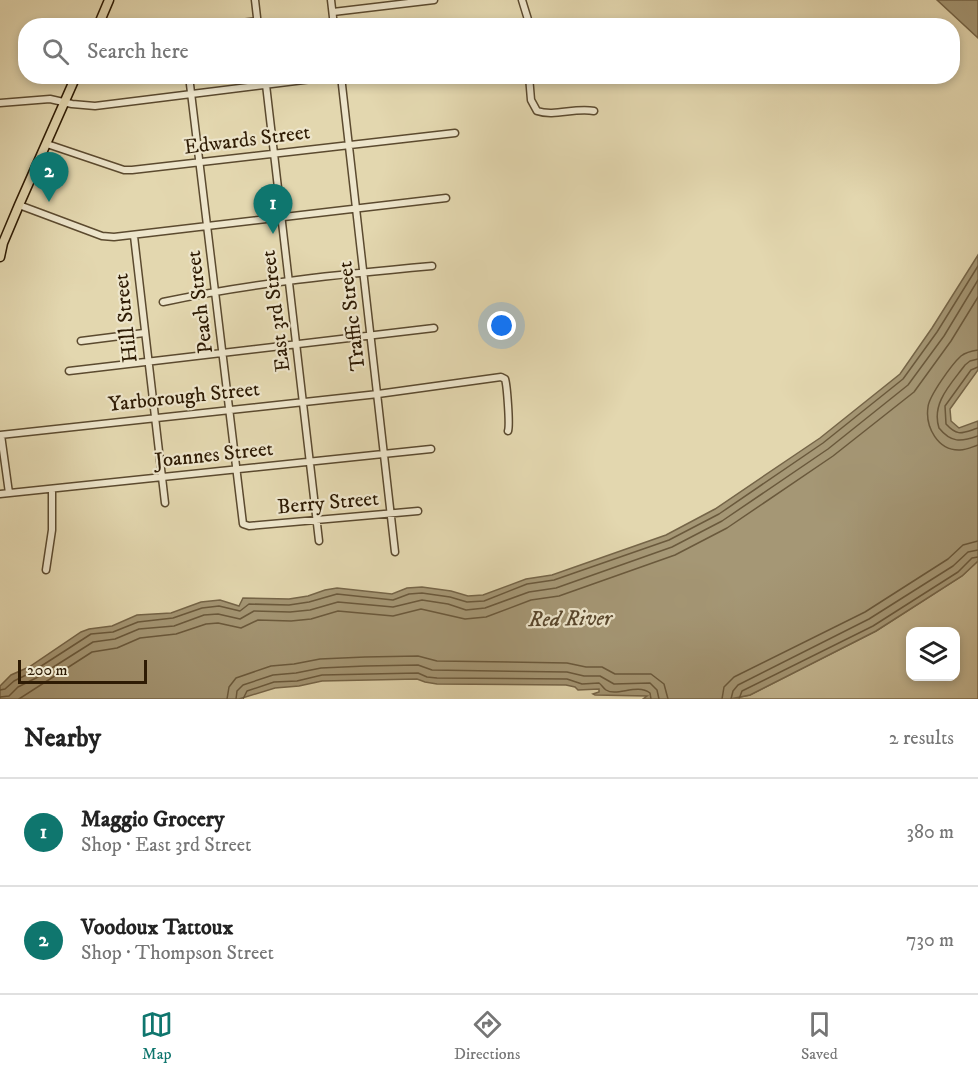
<!DOCTYPE html>
<meta charset="utf-8">
<style>
body{margin:0;font-family:"IM FELL DW Pica",serif;background:#f2f2f2;color:#222}
.controls{position:absolute;right:18px;bottom:18px;display:grid;overflow:hidden;border-radius:12px;box-shadow:0 3px 9px #0003}
.controls button{width:54px;height:54px;display:grid;place-items:center;padding:0;border:0;border-bottom:2px solid #e0e0e0;background:#fff;color:#222;font:30px sans-serif}
.scale{position:absolute;left:18px;bottom:15px;width:129px;box-sizing:border-box;padding-left:6px;border:3px solid #2e1b04;border-top:0;font-size:16px;line-height:21px;white-space:nowrap;color:#2e1b04;-webkit-text-stroke:4px #ede5cb;paint-order:stroke}
.you{position:absolute;left:502px;top:326px;width:21px;height:21px;margin:-15px;border:4px solid #fff;border-radius:50%;background:#1a73e8;box-shadow:0 0 0 9px #1a73e833}
.badge{display:grid;place-items:center;width:39px;height:39px;border-radius:50%;background:#0f766e;color:#fff;font-size:20px;font-weight:700}
.pin{position:absolute;translate:-50% -50px;filter:drop-shadow(0 2px 3px #0008)}
.pin::after{content:'';position:absolute;top:32px;width:21px;height:18px;background:inherit;clip-path:polygon(0 0,100% 0,50% 100%)}
.list{margin:0;padding:0;list-style:none}
h2{display:flex;justify-content:space-between;align-items:center;height:78px;margin:0;padding:0 24px;font-size:26px}
h2 small{font-size:20px;font-weight:400;color:#767676}
.list li{display:grid;grid-template-columns:39px 1fr auto;gap:18px;align-items:center;box-sizing:border-box;height:108px;padding:0 24px;border-top:2px solid #e0e0e0}
.list b{display:block;font-size:22px;white-space:nowrap}
.list p{margin:0;font-size:20px;white-space:nowrap;color:#767676}
.list em{font-size:20px;font-style:normal;color:#767676}
.icon{flex:none;width:33px;height:33px;fill:none;stroke:currentColor;stroke-width:2;stroke-linecap:round;stroke-linejoin:round}
.map{position:relative;flex:none;width:978px;height:699px;overflow:hidden}
.search{position:absolute;background:#fff;box-shadow:0 3px 9px #0003;left:18px;right:18px;top:18px;height:66px;display:flex;align-items:center;gap:15px;box-sizing:border-box;padding:0 21px;border-radius:24px;color:#767676;font-size:22px}
.sheet{height:294px;background:#fff}
nav{display:flex;justify-content:space-around;align-items:center;box-sizing:border-box;height:84px;border-top:2px solid #e0e0e0;background:#fff;font-size:16px;color:#767676}
nav a{display:grid;justify-items:center;gap:3px}
nav .on{color:#0f766e}
.map>svg:first-child{display:block}
.green{fill:#c4b792;stroke:#79694b;stroke-width:1.5;fill-rule:evenodd}
.water{fill:#a59775;stroke:#756548;stroke-width:1.5}
.lines{fill:none;stroke-linecap:round;stroke-linejoin:round}
.shore{stroke:#6a593c;stroke-width:1.5}
.minor-casing{stroke:#5b4a2f;stroke-width:9}
.major-casing{stroke:#2e1b04;stroke-width:11}
.minor{stroke:#ede5cb;stroke-width:6}
.major{stroke:#e3d7af;stroke-width:8}
.labels{text-anchor:middle;dominant-baseline:central;stroke-width:4.5;stroke-linejoin:round;paint-order:stroke}
.street-label{font-size:21px;fill:#2e1b04;stroke:#ede5cb}
.water-label{font-size:22px;font-style:italic;fill:#58462c;stroke:#ede5cb}
</style>
<div class="map">
<svg width="978" height="699" viewBox="0 0 978 699">
<rect width="100%" height="100%" fill="#e3d7af"/>
<filter id="stains"><feTurbulence type="fractalNoise" baseFrequency=".00333" numOctaves="4"/><feColorMatrix values="0 0 0 0 .2 0 0 0 0 .09 0 0 0 0 .02 0 0 0 .5 -.17"/></filter>
<radialGradient id="worn" r=".72"><stop offset=".6" stop-color="#630" stop-opacity="0"/><stop offset="1" stop-color="#630" stop-opacity=".3"/></radialGradient>
<path class="green" d="M978,561V699H731L750,695L876,631L962,576ZM910,632H956V676H910Z"/>
<path class="water" d="M937,0H978V38Z
M978,255V370L950,409L951,421L959,428L978,421V561L962,576L876,631L750,695L730,699H643L647,696L595,695L593,694L599,692V689L578,690L575,687L566,685L437,684L425,682L417,679L322,681L299,686L275,688L239,699H0V686L11,675L29,667L81,632L89,629L112,626L137,615L171,613L201,602L220,600L239,606L243,598L289,599L308,596L325,590L337,588L392,594L407,588L422,587L451,591L468,596L483,595L526,579L552,575L666,535L715,509L820,438L900,374L932,328Z"/>
<g class="lines">
<path class="shore" d="M978,350C971,351 966,352 961,356C952,364 929,396 928,407C925,427 938,451 960,450C966,450 972,447 978,445
M978,359L970,361L965,365C951,384 931,403 939,428C951,443 961,442 978,436
M978,367L971,370L945,406L946,424C958,437 962,433 978,428
M0,690L5,689L14,681L32,672L91,634L113,632L138,622L173,618L202,608L219,606L240,611L249,604L289,605L309,602L337,594L393,600L409,594L422,593L450,597L467,602L484,601L527,584L554,580L669,540L719,514L823,443L903,379L937,332L978,266
M0,697L9,696L18,687L36,678L93,642L115,639L139,629L174,626L204,615L218,614L240,619L254,611L290,612L310,610L338,602L393,607L422,600L448,604L466,610L485,608L529,592L556,588L672,547L722,521L828,449L908,385L944,336L978,280
M19,699L92,652L117,648L140,638L176,634L206,624L218,623L241,628L258,620L291,621L311,619L338,611L393,616L421,609L465,619L486,617L531,600L559,596L675,555L727,528L833,456L914,392L951,341L978,297
M227,699L229,687L236,678L271,666L294,664L320,659L365,657L418,656L437,661L567,663L586,667H602L615,674H651L664,684L668,699
M236,699L237,691L243,685L273,675L296,673L321,668L365,666L418,665L432,670L567,672L584,676H600L614,684L650,683L657,690L659,699
M243,699L247,691L274,682L297,681L322,675L418,673L427,677L437,678L567,679L582,684L599,683C602,685 603,688 606,690C617,697 637,683 650,693L651,699
M722,699L724,687L734,677L865,612L948,559L963,545L978,541
M731,699L733,691L738,685L869,619L953,566L968,552L978,550
M739,699L742,691L873,626L958,572L972,558L978,557"/>
<defs>
<path id="minor" d="M255,0L258,26
M331,0L334,26
M522,0L530,26
M333,12L434,0
M214,26L258,21
M189,76L243,524L249,526L418,511
M265,76L319,541
M341,76L395,552
M529,76L531,100L537,111C555,117 575,107 594,111
M0,103L50,99L72,104L95,106L336,76
M47,144L124,170H132L455,133
M19,205L102,236L114,237L446,198
M134,236L165,503
M163,302C252,283 342,274 432,266
M81,341L144,333
M69,371L434,328
M0,435L378,394L501,377L505,379C507,385 510,425 508,431
M1,435L9,493
M0,494L431,449
M46,570L52,530V489"/>
<path id="major" d="M98,26L109,0
M0,257L3,243L19,205L76,76"/>
</defs>
<use href="#minor" class="minor-casing"/>
<use href="#major" class="major-casing"/>
<use href="#minor" class="minor"/>
<use href="#major" class="major"/>
</g>
<g class="labels">
<g class="street-label">
<text transform="translate(247 140) rotate(-7)">Edwards Street</text>
<text transform="translate(200 302) rotate(-97)">Peach Street</text>
<text transform="translate(276 311) rotate(-97)">East 3rd Street</text>
<text transform="translate(352 316) rotate(-97)">Traffic Street</text>
<text transform="translate(126 318) rotate(-96)">Hill Street</text>
<text transform="translate(184 397) rotate(-6)">Yarborough Street</text>
<text transform="translate(214 455) rotate(-6)">Joannes Street</text>
<text transform="translate(328 503) rotate(-5)">Berry Street</text>
</g>
<g class="water-label">
<text transform="translate(570 619) rotate(-1)">Red River</text>
</g>
</g>
<rect width="100%" height="100%" filter="url(#stains)"/>
<rect width="100%" height="100%" fill="url(#worn)"/>
</svg>
<div class="controls">
<button><svg class="icon" aria-label="layers" viewBox="0 0 24 24"><path d="M12 4l9 5-9 5-9-5zM3 14l9 5 9-5"/></svg></button>
</div>
<div class="scale">200 m</div>
<div class="you"></div>
<div class="pin badge" style="left:273px;top:234px">1</div>
<div class="pin badge" style="left:49px;top:202px">2</div>
<div class="search"><svg class="icon" aria-label="search" viewBox="0 0 24 24"><circle cx="10" cy="10" r="6"/><path d="M15 15l6 6"/></svg>Search here</div>
</div>
<section class="sheet">
<h2>Nearby<small>2 results</small></h2>
<ul class="list">
<li><span class="badge">1</span><div><b>Maggio Grocery</b><p>Shop · East 3rd Street</p></div><em>380 m</em></li>
<li><span class="badge">2</span><div><b>Voodoux Tattoux</b><p>Shop · Thompson Street</p></div><em>730 m</em></li>
</ul>
</section>
<nav>
<a class="on"><svg class="icon" aria-label="map" viewBox="0 0 24 24"><path d="M3 6l6-2 6 2 6-2v14l-6 2-6-2-6 2zM9 4v14M15 6v14"/></svg>Map</a>
<a><svg class="icon" aria-label="directions" viewBox="0 0 24 24"><path d="M12 3l9 9-9 9-9-9zM9 14v-3h6M13 9l2 2-2 2"/></svg>Directions</a>
<a><svg class="icon" aria-label="saved" viewBox="0 0 24 24"><path d="M7 4h10v16l-5-4-5 4z"/></svg>Saved</a>
</nav>
